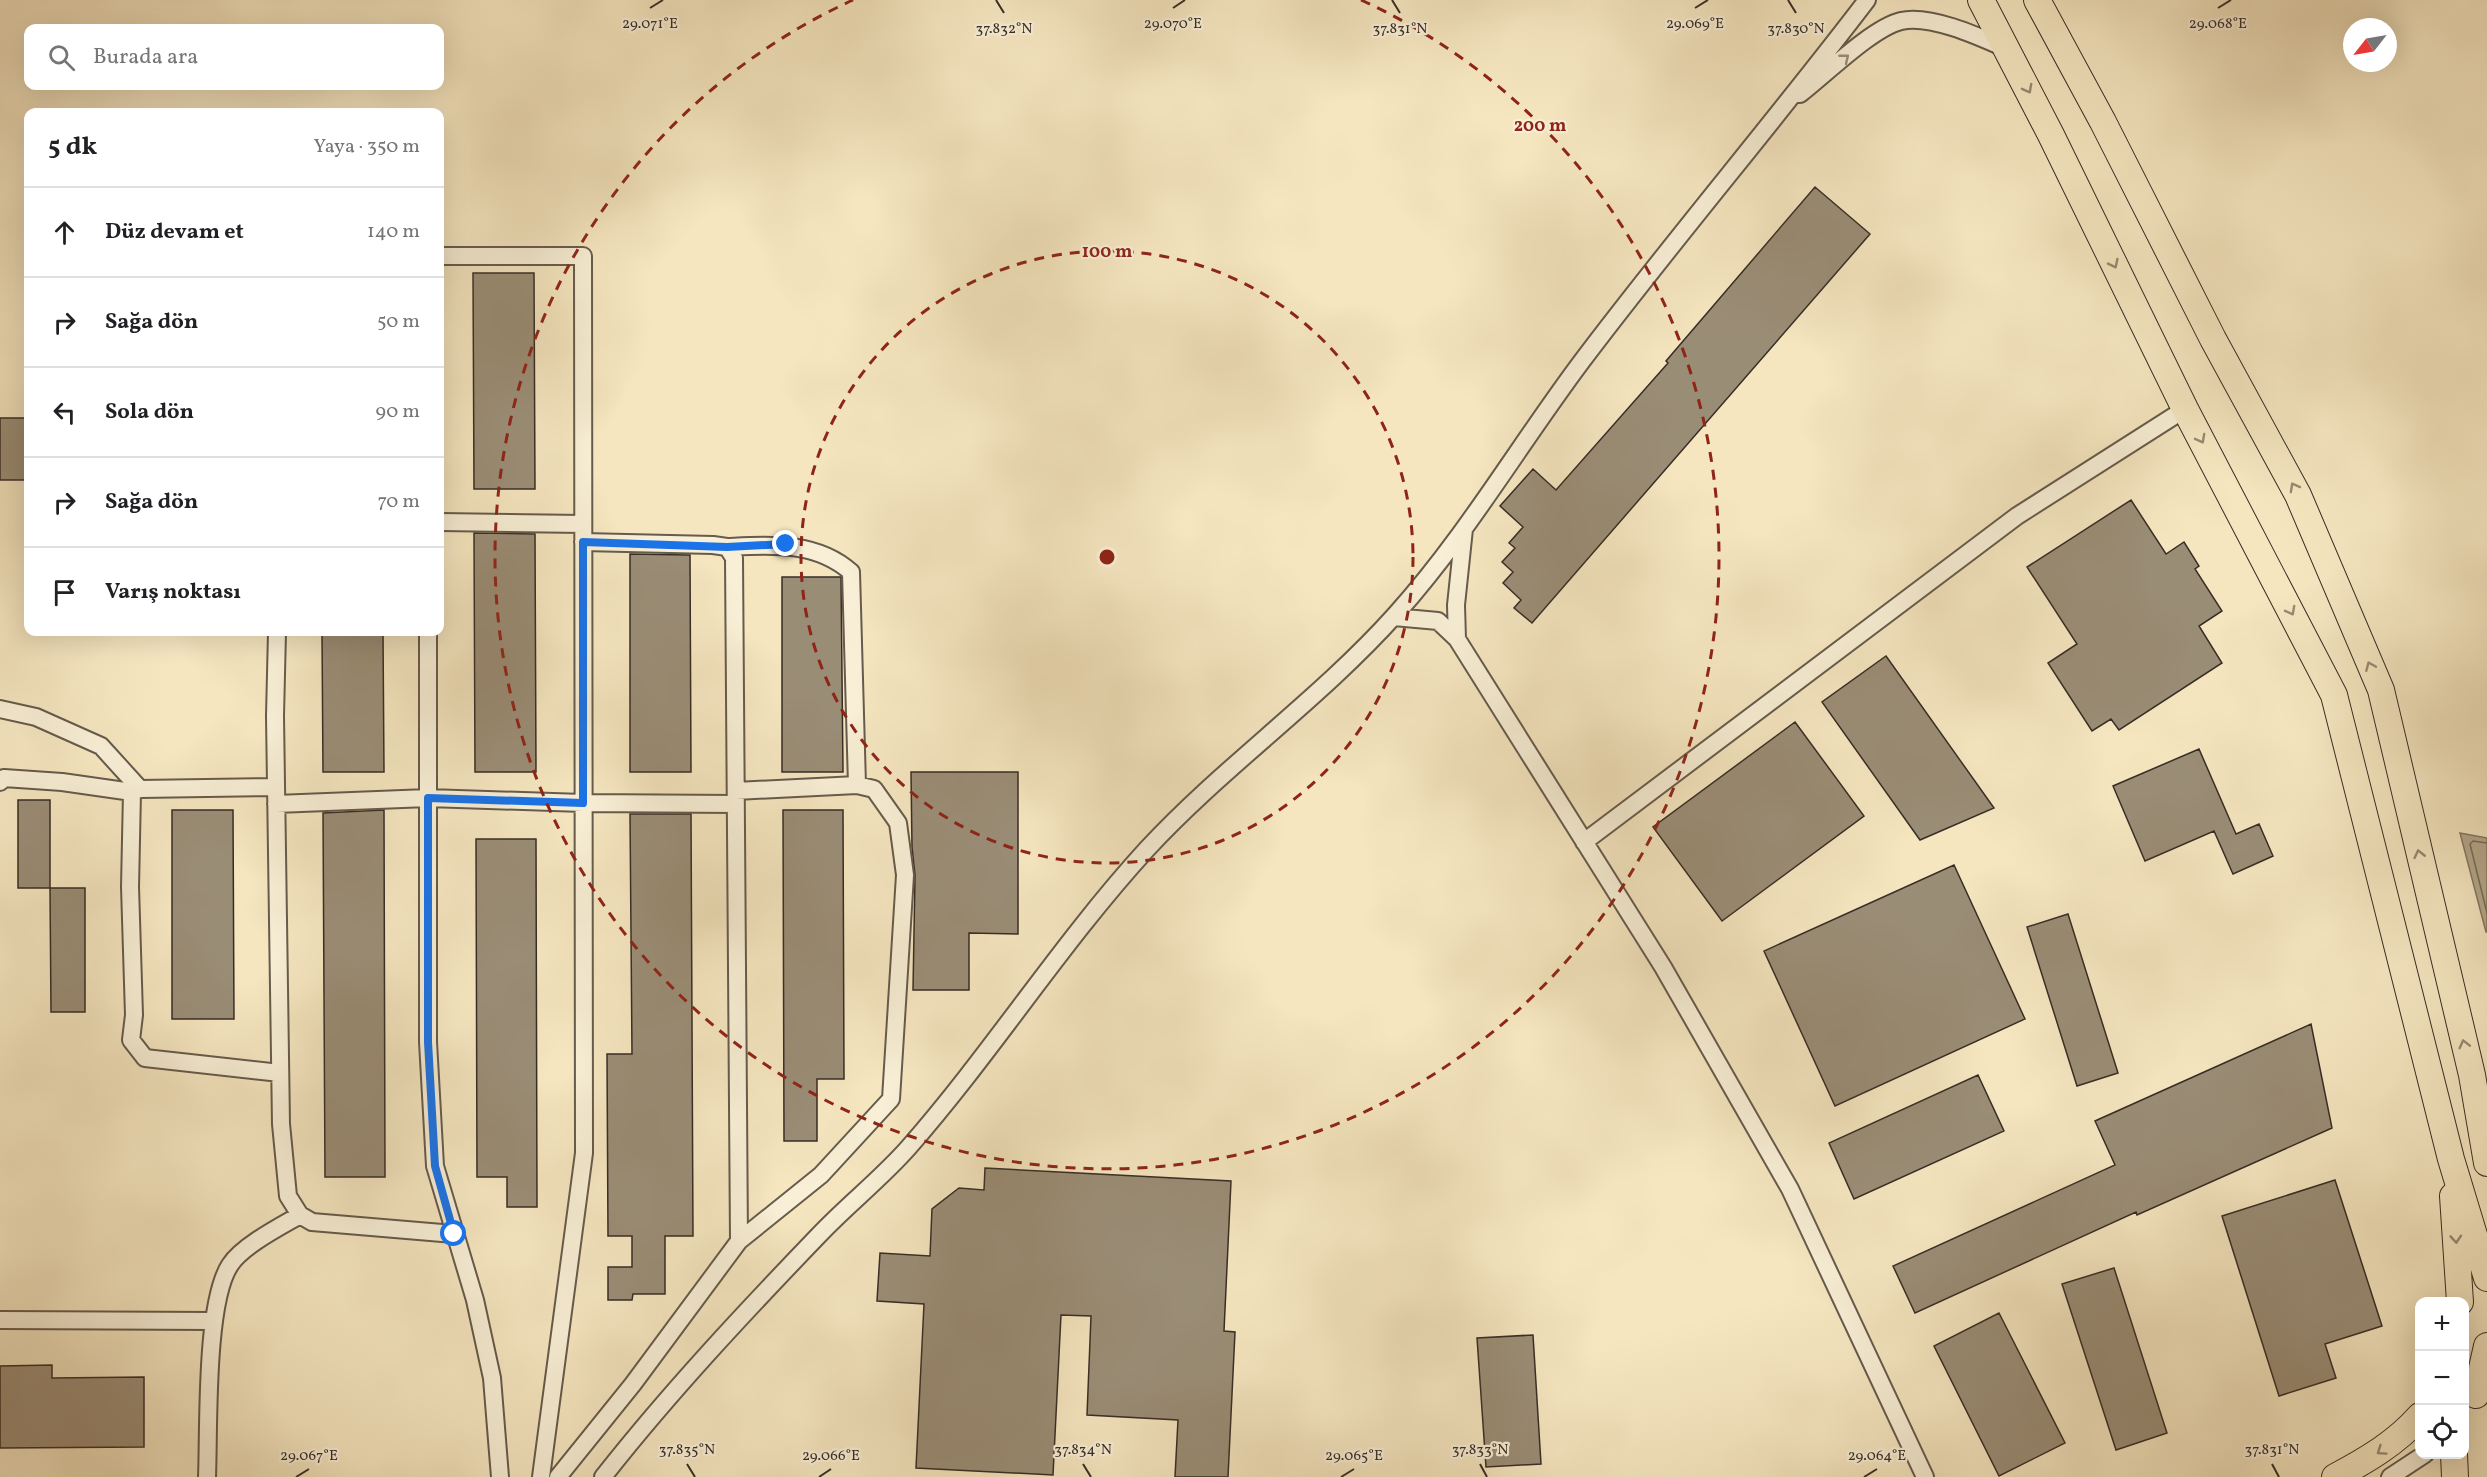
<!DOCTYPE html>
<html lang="tr">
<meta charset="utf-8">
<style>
body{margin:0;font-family:Vollkorn,serif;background:#f2f2f2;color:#202124}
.controls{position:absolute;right:18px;bottom:18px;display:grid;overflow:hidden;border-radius:12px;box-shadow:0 6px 24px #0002}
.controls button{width:54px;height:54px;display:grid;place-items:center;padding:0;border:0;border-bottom:2px solid #e0e0e0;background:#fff;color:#202124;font:30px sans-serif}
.compass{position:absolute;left:2343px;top:18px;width:54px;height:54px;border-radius:50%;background:#fff;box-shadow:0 6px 24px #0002;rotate:239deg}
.stop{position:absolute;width:18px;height:18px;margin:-14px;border:4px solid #1a73e8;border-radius:50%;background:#fff}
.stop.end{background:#1a73e8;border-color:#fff;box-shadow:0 2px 6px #0008}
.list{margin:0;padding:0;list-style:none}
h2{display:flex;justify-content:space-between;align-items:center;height:78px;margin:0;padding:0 24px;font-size:26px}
h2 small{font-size:20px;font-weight:400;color:#757577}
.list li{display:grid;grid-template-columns:39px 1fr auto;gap:18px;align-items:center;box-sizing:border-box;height:90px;padding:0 24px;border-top:2px solid #e0e0e0}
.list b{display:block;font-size:22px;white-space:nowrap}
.list em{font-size:20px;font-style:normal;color:#757577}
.icon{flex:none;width:33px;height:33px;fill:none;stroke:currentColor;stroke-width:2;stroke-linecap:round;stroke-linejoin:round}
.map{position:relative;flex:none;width:2487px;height:1477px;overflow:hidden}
.search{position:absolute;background:#fff;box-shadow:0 6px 24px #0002;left:24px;top:24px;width:420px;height:66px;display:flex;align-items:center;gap:15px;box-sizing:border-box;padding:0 21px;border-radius:12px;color:#757577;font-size:22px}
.panel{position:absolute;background:#fff;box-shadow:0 6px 24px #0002;left:24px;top:108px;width:420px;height:528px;border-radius:12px}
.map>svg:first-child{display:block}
.water{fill:#b4a78b;stroke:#827662;stroke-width:1.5}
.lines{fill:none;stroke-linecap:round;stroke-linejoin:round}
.shore{stroke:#766a58;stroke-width:1.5}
.building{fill:#9a8d76;stroke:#372d25;stroke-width:1.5}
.minor-casing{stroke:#665b4c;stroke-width:20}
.primary-casing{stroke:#372d25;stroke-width:28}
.minor{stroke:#f8efd6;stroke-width:16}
.primary{stroke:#f5e6c0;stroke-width:26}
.oneway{stroke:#988e7e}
.oneway2{stroke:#968a72}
.route{stroke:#1a73e8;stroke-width:8}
.ticks{fill:none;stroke:#372d25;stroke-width:2}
.ring{fill:none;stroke:#8f2418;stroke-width:3;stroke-dasharray:10 8}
.ticks-label{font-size:15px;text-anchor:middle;fill:#372d25;stroke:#f8efd6;stroke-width:4.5;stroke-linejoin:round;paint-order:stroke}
.centre{fill:#8f2418;stroke:#f8efd6;stroke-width:3}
.ring-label{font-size:18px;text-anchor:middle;font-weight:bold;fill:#8f2418;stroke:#f8efd6;stroke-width:4.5;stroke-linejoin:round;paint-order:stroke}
</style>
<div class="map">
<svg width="2487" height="1477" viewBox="0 0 2487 1477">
<rect width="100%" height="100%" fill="#f5e6c0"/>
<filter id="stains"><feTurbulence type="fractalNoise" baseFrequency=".00333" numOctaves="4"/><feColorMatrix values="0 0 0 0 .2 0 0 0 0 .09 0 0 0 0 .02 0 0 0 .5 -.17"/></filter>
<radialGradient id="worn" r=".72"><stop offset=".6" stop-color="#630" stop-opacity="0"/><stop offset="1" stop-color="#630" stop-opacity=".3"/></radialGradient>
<path class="water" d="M2460,833L2487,838V932H2486Z"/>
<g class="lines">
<path class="shore" d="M2487,843L2473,841L2470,844L2487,913"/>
</g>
<path class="building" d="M1815,187L1870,234L1532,623L1514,608L1521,600L1503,583L1513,572L1502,562L1515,548L1509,543L1523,527L1500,506L1533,469L1556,490L1668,363L1666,361Z
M473,273H534L535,489H474Z
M0,418H28V480H0Z
M2131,500L2166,554L2184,542L2199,566L2195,569L2222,611L2199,626L2222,663L2119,730L2111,719L2092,731L2048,663L2077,644L2027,567Z
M474,533L535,534L536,772H475Z
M630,554L690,555L691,772H630Z
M782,577H841L843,772H782Z
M322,632H383L384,772H323Z
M1886,656L1994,808L1920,840L1822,702Z
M1795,722L1864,816L1722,921L1653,827Z
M2199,749L2236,834L2259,824L2273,856L2233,874L2214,831L2145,861L2113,786Z
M911,772H1018V934L969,933V990H913L915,875L912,847Z
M18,800H50V888H18Z
M172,810H233L234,1019H172Z
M384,810L385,1177H325L323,813Z
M783,810H843L844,1079H817V1141H784Z
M630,814H691L693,1236H665V1294H633L632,1300H608V1267H632V1236H608L607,1054H632Z
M476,839H536L537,1207H507V1177H477Z
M1954,865L2025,1019L1835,1106L1764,951Z
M50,888H85V1012H51Z
M2068,914L2118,1073L2077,1086L2027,927Z
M2311,1024L2332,1128L2137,1215L2136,1212L1915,1313L1893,1266L2115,1165L2095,1121Z
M1978,1075L2004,1131L1854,1199L1829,1143Z
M985,1168L1231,1181L1224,1331L1235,1332L1228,1477H1175L1178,1420L1087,1415L1091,1316L1061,1315L1053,1475L916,1468L924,1304L877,1301L880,1253L930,1256L932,1209L959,1188L984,1190Z
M2335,1180L2382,1326L2325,1344L2336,1378L2279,1396L2222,1216Z
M2114,1268L2167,1433L2116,1450L2062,1284Z
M1999,1313L2065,1443L1999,1476L1934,1346Z
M1533,1335L1541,1464L1486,1467L1477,1338Z
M52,1365V1378L144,1377V1447L0,1448V1366Z"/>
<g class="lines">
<defs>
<path id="minor" d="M1800,94C1825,75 1872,28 1901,21C1930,14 1980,37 2007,49
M440,256H583L584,1153L541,1477
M440,522L583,524
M583,542L713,545L727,547L734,558L739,1241
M727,547C771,545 816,541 851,572L857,785
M1394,617L1438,621L1457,639L1663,967L1790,1189L1925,1477
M277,632L275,716L281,1124L288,1196L300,1215L312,1222L454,1234
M428,632V1042L435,1166L475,1300L492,1378L500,1477
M1457,639L1456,605L1464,529
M0,709L36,717L101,746L140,789
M0,782L4,778L62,782L132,792
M276,787L140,789L132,792L130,887L134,1015L131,1040L145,1058L280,1073
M276,804L428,798L583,803L736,804
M1584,842L2017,516L2185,409
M0,1320L214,1321
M207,1477C209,1428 205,1303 230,1265C242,1246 281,1226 300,1215
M558,1477L633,1384L739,1241L821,1175L891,1099L905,875L898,823L874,789L857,785L736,791
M603,1477C669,1393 744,1313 818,1236C847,1205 881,1179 909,1147C993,1051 1061,943 1147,849C1225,765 1320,699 1396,614C1466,536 1519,445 1582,361C1674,239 1774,122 1867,0
M2390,1477L2425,1454"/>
<path id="primary" d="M1981,0L2051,135L2185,409L2334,695L2451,1159L2487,1278
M2037,0L2103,122L2213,339L2298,495L2381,690L2472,1075L2487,1163
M2453,1196L2460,1302
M2476,1395L2487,1346
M2454,1454L2455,1477
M2335,1477C2367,1460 2396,1443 2420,1416"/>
</defs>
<use href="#minor" class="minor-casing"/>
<use href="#primary" class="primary-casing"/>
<use href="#minor" class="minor"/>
<use href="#primary" class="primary"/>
</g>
<defs><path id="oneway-chevron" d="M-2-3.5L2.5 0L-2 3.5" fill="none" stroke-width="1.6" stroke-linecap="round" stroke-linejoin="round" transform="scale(1.5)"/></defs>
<use class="oneway" href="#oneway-chevron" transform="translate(1845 58) rotate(-39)"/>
<g class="oneway2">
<use href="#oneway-chevron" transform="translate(2028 89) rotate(62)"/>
<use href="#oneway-chevron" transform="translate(2114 264) rotate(64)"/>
<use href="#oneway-chevron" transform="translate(2201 439) rotate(62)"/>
<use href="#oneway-chevron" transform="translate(2294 487) rotate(-119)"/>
<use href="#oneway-chevron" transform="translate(2291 611) rotate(62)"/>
<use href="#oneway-chevron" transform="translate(2370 666) rotate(-113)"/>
<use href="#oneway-chevron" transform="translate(2419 854) rotate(-103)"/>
<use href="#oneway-chevron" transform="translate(2464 1044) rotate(-104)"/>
<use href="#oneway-chevron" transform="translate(2456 1239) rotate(86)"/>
<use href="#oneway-chevron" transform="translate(2381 1451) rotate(145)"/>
</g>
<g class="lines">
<path class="route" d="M454,1234L435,1166L428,1042V798L583,803V542L727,547L786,544"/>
</g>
<path class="ticks" d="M996,0L1004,13M1392,0L1400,13M1788,0L1796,13M650,8L663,0M1173,8L1185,0M1695,8L1708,0M2218,8L2231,0M687,1464L695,1477M1083,1464L1091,1477M1480,1464L1487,1477M2272,1464L2279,1477M296,1477L309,1469M819,1477L831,1469M1341,1477L1354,1469M1864,1477L1877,1469"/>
<g class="ring">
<circle cx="1107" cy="557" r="306"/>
<path d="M1361 0A612 612 0 1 1 853 0"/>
</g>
<g class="ticks-label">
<text x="650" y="28">29.071°E</text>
<text x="1173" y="28">29.070°E</text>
<text x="1695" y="28">29.069°E</text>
<text x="2218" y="28">29.068°E</text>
<text x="1796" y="33">37.830°N</text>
<text x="1004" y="33">37.832°N</text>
<text x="1400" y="33">37.831°N</text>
<text x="687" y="1454">37.835°N</text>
<text x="1083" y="1454">37.834°N</text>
<text x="1480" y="1454">37.833°N</text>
<text x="2272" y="1454">37.831°N</text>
<text x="309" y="1460">29.067°E</text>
<text x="831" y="1460">29.066°E</text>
<text x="1354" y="1460">29.065°E</text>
<text x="1877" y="1460">29.064°E</text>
</g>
<circle cx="1107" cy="557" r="9" class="centre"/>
<g class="ring-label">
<text x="1540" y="131">200 m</text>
<text x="1107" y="257">100 m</text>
</g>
<rect width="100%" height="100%" filter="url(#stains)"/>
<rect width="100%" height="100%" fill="url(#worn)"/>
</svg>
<div class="controls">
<button>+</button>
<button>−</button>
<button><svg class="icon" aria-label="locate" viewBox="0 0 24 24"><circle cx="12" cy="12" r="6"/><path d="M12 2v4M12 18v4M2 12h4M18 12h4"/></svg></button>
</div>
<svg class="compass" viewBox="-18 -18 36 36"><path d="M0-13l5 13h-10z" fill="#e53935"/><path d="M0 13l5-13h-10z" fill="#757577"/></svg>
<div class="stop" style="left:454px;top:1234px"></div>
<div class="stop end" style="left:786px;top:544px"></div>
<div class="search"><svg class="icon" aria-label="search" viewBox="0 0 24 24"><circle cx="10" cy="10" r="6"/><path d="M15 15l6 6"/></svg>Burada ara</div>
<section class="panel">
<h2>5 dk<small>Yaya · 350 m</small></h2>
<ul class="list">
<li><svg class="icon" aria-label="ahead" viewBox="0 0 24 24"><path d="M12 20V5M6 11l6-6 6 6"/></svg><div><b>Düz devam et</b></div><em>140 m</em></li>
<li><svg class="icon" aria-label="right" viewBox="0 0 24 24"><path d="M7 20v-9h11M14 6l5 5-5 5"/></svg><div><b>Sağa dön</b></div><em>50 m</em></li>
<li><svg class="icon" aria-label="left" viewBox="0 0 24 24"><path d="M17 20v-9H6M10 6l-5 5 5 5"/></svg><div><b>Sola dön</b></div><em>90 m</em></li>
<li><svg class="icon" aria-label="right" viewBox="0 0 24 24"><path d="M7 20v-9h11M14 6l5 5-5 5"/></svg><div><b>Sağa dön</b></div><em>70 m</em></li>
<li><svg class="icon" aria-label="arrive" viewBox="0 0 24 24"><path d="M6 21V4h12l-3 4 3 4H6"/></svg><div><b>Varış noktası</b></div></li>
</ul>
</section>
</div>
